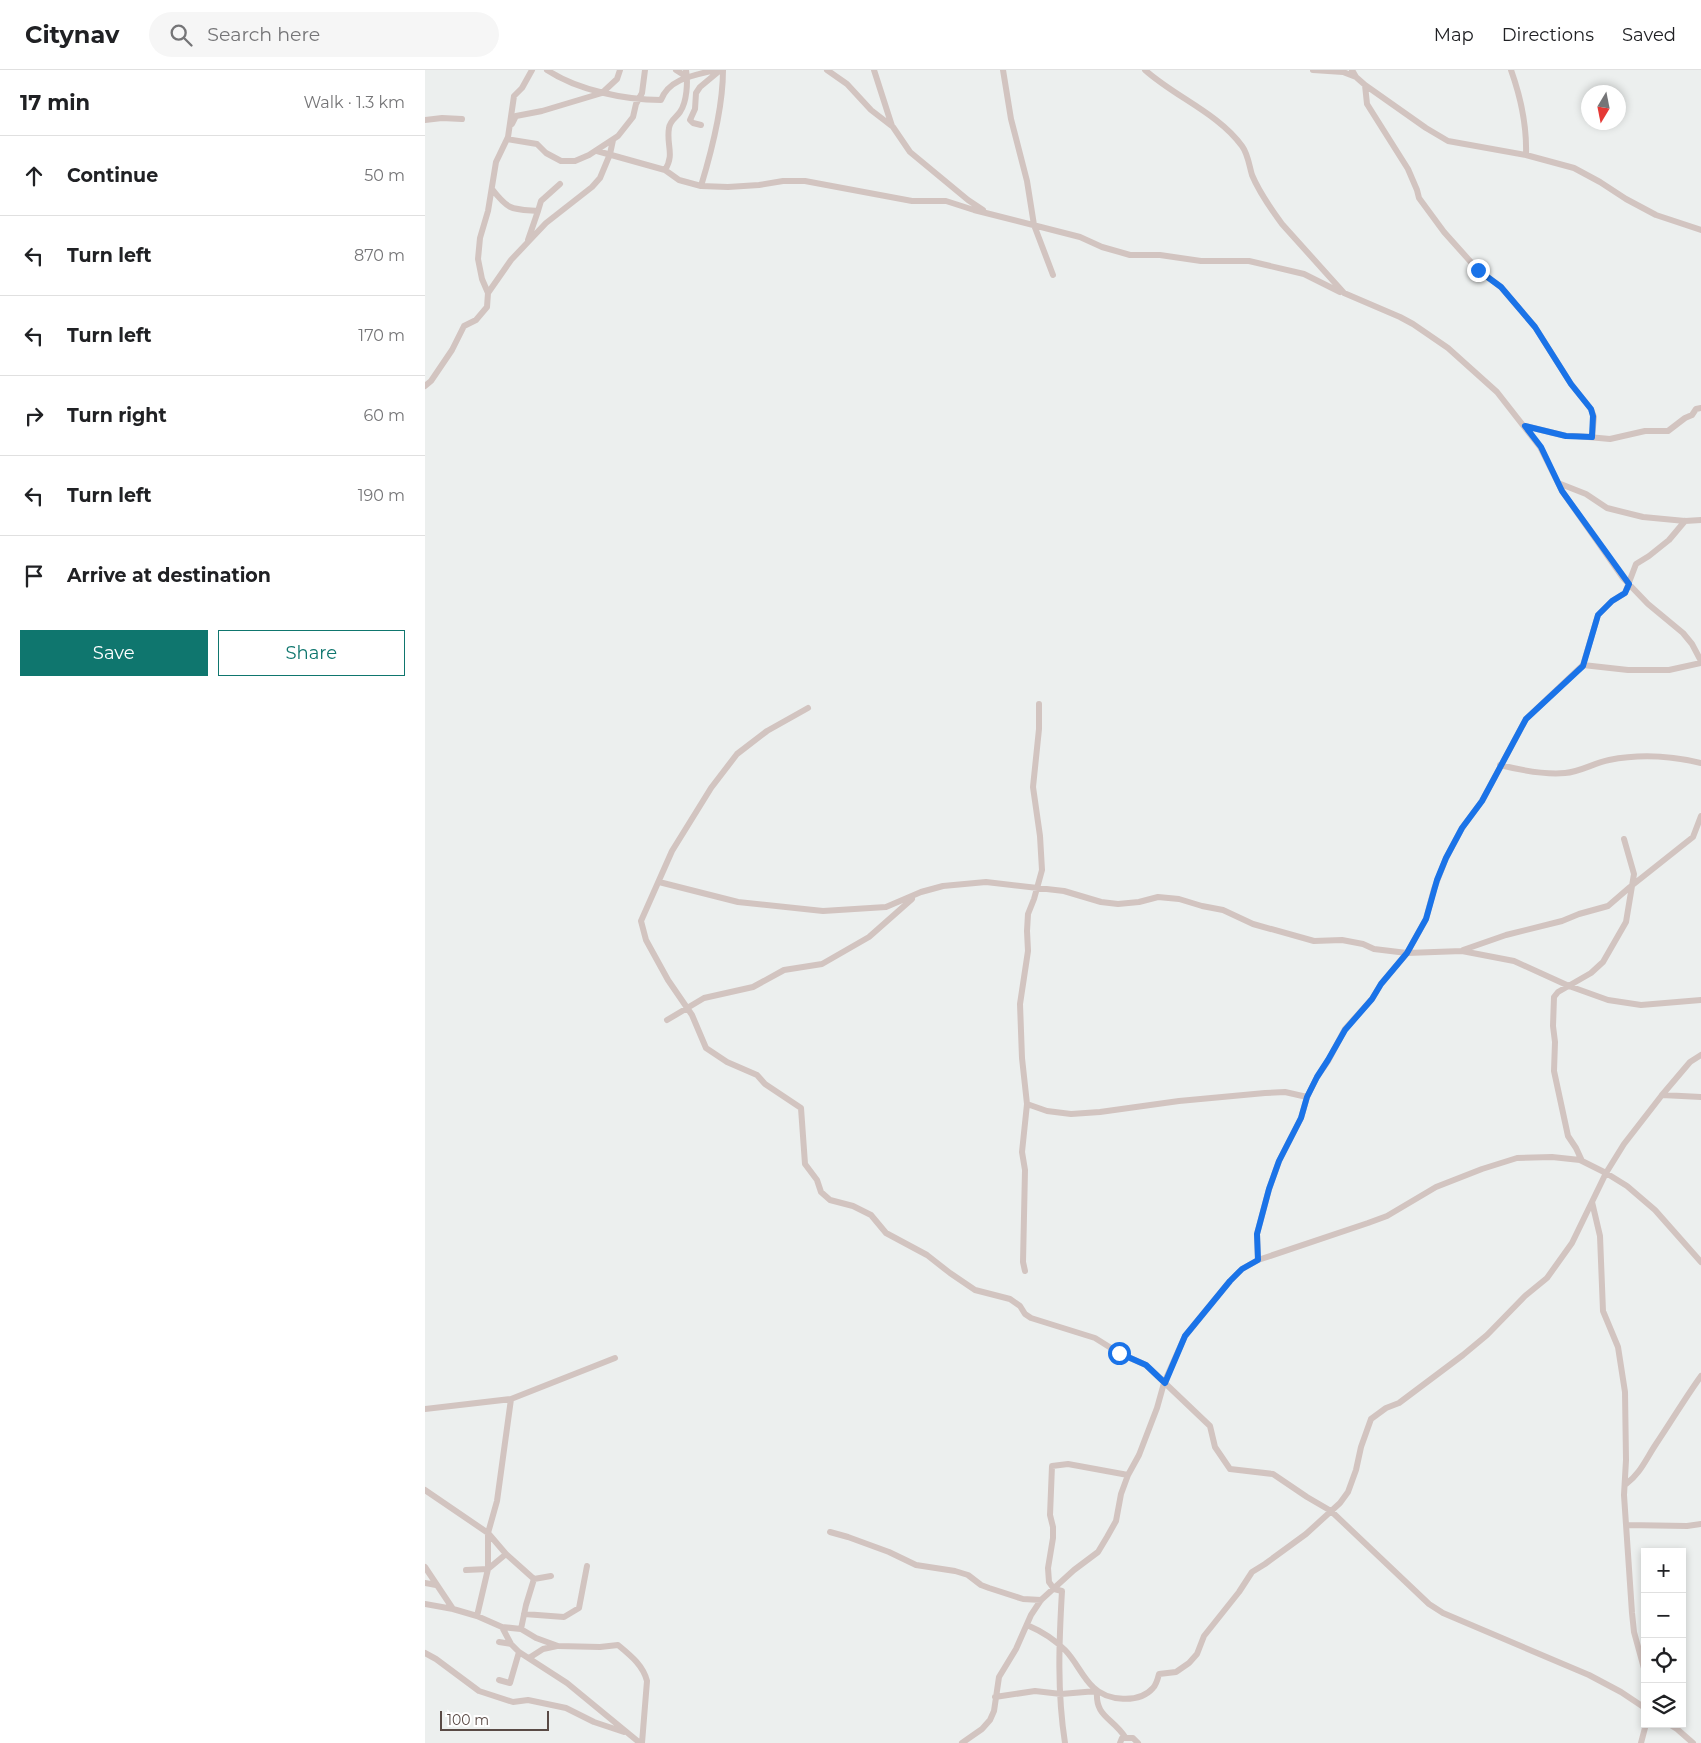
<!DOCTYPE html>
<meta charset="utf-8">
<style>
body{margin:0;font-family:Montserrat,sans-serif;background:#f6f6f6;color:#202124}
.controls{position:absolute;right:15px;bottom:15px;display:grid;overflow:hidden;border-radius:0px;box-shadow:0 2px 8px #0003}
.controls button{width:45px;height:45px;display:grid;place-items:center;padding:0;border:0;border-bottom:1px solid #e0e0e0;background:#fff;color:#202124;font:25px sans-serif}
.compass{position:absolute;left:1156px;top:15px;width:45px;height:45px;border-radius:50%;background:#fff;box-shadow:0 2px 8px #0003;rotate:190deg}
.scale{position:absolute;left:15px;bottom:12px;width:109px;box-sizing:border-box;padding-left:5px;border:2px solid #594a45;border-top:0;font-size:14px;line-height:18px;white-space:nowrap;color:#594a45;-webkit-text-stroke:4px #fff;paint-order:stroke}
.stop{position:absolute;width:15px;height:15px;margin:-11px;border:4px solid #1a73e8;border-radius:50%;background:#fff}
.stop.end{background:#1a73e8;border-color:#fff;box-shadow:0 1px 5px #0008}
.list{margin:0;padding:0;list-style:none}
h2{display:flex;justify-content:space-between;align-items:center;height:65px;margin:0;padding:0 20px;font-size:21px}
h2 small{font-size:16px;font-weight:400;color:#757577}
.list li{display:grid;grid-template-columns:32px 1fr auto;gap:15px;align-items:center;box-sizing:border-box;height:80px;padding:0 20px;border-top:1px solid #e0e0e0}
.list b{display:block;font-size:19px;white-space:nowrap}
.list em{font-size:16px;font-style:normal;color:#757577}
.actions{display:flex;gap:10px;padding:15px 20px}
.actions a{flex:1;padding:11px 0;border:1px solid #0f766e;border-radius:0px;text-align:center;font-size:18px;color:#0f766e}
.actions .main{background:#0f766e;color:#fff}
.icon{flex:none;width:28px;height:28px;fill:none;stroke:currentColor;stroke-width:2;stroke-linecap:round;stroke-linejoin:round}
.map{position:relative;flex:none;width:1276px;height:1673px;overflow:hidden}
header{display:flex;align-items:center;gap:30px;box-sizing:border-box;height:70px;padding:0 25px;background:#fff;border-bottom:1px solid #e0e0e0}
header strong{font-size:24px}
nav{display:flex;gap:28px;margin-inline-start:auto;font-size:18px}
.search{width:350px;height:45px;background:#f6f6f6;display:flex;align-items:center;gap:12px;box-sizing:border-box;padding:0 18px;border-radius:28px;color:#757577;font-size:19px}
main{display:flex}
aside{flex:1;background:#fff}
.map>svg:first-child{display:block}
.lines{fill:none;stroke-linecap:round;stroke-linejoin:round}
.minor{stroke:#d2c4c0;stroke-width:6}
.route{stroke:#1a73e8;stroke-width:6}
</style>
<header>
<strong>Citynav</strong>
<div class="search"><svg class="icon" aria-label="search" viewBox="0 0 24 24"><circle cx="10" cy="10" r="6"/><path d="M15 15l6 6"/></svg>Search here</div>
<nav><a>Map</a><a>Directions</a><a>Saved</a></nav>
</header>
<main>
<aside>
<h2>17 min<small>Walk · 1.3 km</small></h2>
<ul class="list">
<li><svg class="icon" aria-label="ahead" viewBox="0 0 24 24"><path d="M12 20V5M6 11l6-6 6 6"/></svg><div><b>Continue</b></div><em>50 m</em></li>
<li><svg class="icon" aria-label="left" viewBox="0 0 24 24"><path d="M17 20v-9H6M10 6l-5 5 5 5"/></svg><div><b>Turn left</b></div><em>870 m</em></li>
<li><svg class="icon" aria-label="left" viewBox="0 0 24 24"><path d="M17 20v-9H6M10 6l-5 5 5 5"/></svg><div><b>Turn left</b></div><em>170 m</em></li>
<li><svg class="icon" aria-label="right" viewBox="0 0 24 24"><path d="M7 20v-9h11M14 6l5 5-5 5"/></svg><div><b>Turn right</b></div><em>60 m</em></li>
<li><svg class="icon" aria-label="left" viewBox="0 0 24 24"><path d="M17 20v-9H6M10 6l-5 5 5 5"/></svg><div><b>Turn left</b></div><em>190 m</em></li>
<li><svg class="icon" aria-label="arrive" viewBox="0 0 24 24"><path d="M6 21V4h12l-3 4 3 4H6"/></svg><div><b>Arrive at destination</b></div></li>
</ul>
<div class="actions"><a class="main">Save</a><a>Share</a></div>
</aside>
<div class="map">
<svg width="1276" height="1673" viewBox="0 0 1276 1673">
<rect width="100%" height="100%" fill="#ecefee"/>
<g class="lines">
<path class="minor" d="M122,0C152,20 200,30 236,30C244,8 271,5 291,0
M251,0L262,7
M402,0L422,14L446,40L468,57L485,82L543,130L558,140
M449,0L467,56
M578,0L586,49L602,111L609,155L628,205
M720,0C750,27 793,43 817,76C823,84 824,95 827,105C834,122 846,139 857,154L919,223L975,247L988,254L1023,278L1072,322L1115,377L1137,421L1198,508L1223,534L1258,563L1267,574L1276,591
M888,0L918,2L931,7
M927,0L931,7L940,15L1001,58L1023,71L1101,85L1149,98L1175,112L1201,129L1231,145L1276,160
M1086,0C1096,28 1102,55 1101,85
M940,15L942,34L983,99L992,120L994,128L1019,162L1053,200L1076,217L1110,257L1146,314L1166,339L1169,347L1167,367
M0,50L17,48L37,49
M87,54L91,46L117,41L177,23L192,9L195,0
M276,55L268,53L265,50L270,39L271,23L275,17L293,2
M82,69L112,74L121,83L136,91H150L164,85L193,66L208,47L211,34L217,23L220,0
M172,81L240,100L254,110L276,116L303,117L334,115L358,111H380L487,131H521L549,140L655,167L677,177L705,185H735L776,191H824L879,204L915,222
M240,100C250,84 241,75 244,58C245,50 251,48 255,42C262,32 263,12 261,0
M276,116C287,80 298,37 298,0
M67,119C84,141 87,139 113,141L103,170
M113,141L116,131L135,114
M63,223L86,190L103,172L121,153L167,117L175,108L185,84L188,70
M0,316L6,311L27,280L39,256L51,250L62,237L63,223L57,209L53,189L55,168L63,141L71,92L83,67L89,26L97,18L107,0
M1100,356L1141,366H1152L1185,369L1220,361H1243L1260,348L1267,345L1271,339L1276,338
M1133,413L1161,424L1182,438L1218,447L1260,451L1276,450
M1158,595L1203,600H1244L1276,593
M383,638L342,661L312,684L286,718L247,781L216,851L221,870L243,910L267,945L281,978L302,992L332,1005L340,1014L376,1038L380,1094L392,1110L396,1122L405,1130L428,1136L446,1145L461,1163L502,1185L525,1203L550,1220L585,1229L595,1236L600,1244L606,1248L670,1268L694,1283L721,1295L785,1356L790,1377L805,1399L848,1404L882,1427L906,1441L1004,1534L1018,1543L1164,1605L1196,1622L1220,1638
M1075,695C1095,700 1118,705 1140,703C1155,702 1169,693 1184,690C1214,684 1247,686 1276,693
M234,812L313,832L398,841L461,837L496,822L518,816L561,812L639,821L676,832L693,834L714,832L733,827L754,829L777,836L798,840L828,854L889,871L917,870L938,874L949,879L982,883L1037,881L1089,891L1144,916L1183,930L1216,935L1276,930
M1038,880L1081,865L1137,851L1154,844L1183,836L1205,817L1268,767L1276,746
M242,950L279,928L328,917L359,900L397,894L444,867L487,829
M1237,1025L1276,1027
M602,1034L622,1041L646,1044L675,1042L754,1031L840,1023L860,1022L882,1027
M1157,1091L1151,1078L1143,1066L1129,1001L1130,972L1128,956L1129,927L1133,922L1166,903L1178,892L1201,852L1209,804L1199,769
M1167,1132L1175,1166L1178,1241L1193,1277L1200,1322L1201,1390L1199,1425L1207,1543L1209,1562L1220,1602
M833,1190L832,1164L844,1119L854,1091L876,1048L882,1027L892,1007L903,991L920,959L947,929L956,914L982,883L1001,849L1009,819L1021,788L1037,758L1057,731L1101,649L1158,595L1173,545L1187,531L1200,523L1211,494L1224,486L1244,470L1260,451
M600,1201L598,1192L600,1100L597,1082L602,1034L597,988L595,934L603,881L602,861L603,844L609,829L617,800L615,766L608,717L614,659V634
M0,1339L86,1329L190,1288
M1201,1414C1215,1404 1221,1389 1231,1374C1246,1352 1260,1328 1276,1306
M0,1420L63,1463L81,1484
M1201,1455L1262,1456L1276,1454
M405,1462L423,1467L464,1482L491,1495L530,1501L543,1505L556,1515L564,1518L598,1529L616,1530
M0,1497L28,1539
M41,1500L63,1499L81,1484L109,1509
M0,1513L11,1515
M0,1534L28,1539L52,1546L77,1557L86,1574L94,1582L142,1613L215,1673
M99,1544L139,1547L154,1538L162,1496
M52,1546L63,1499V1463L72,1431L86,1329
M602,1555C616,1561 629,1569 640,1580C651,1591 657,1607 668,1617C682,1631 714,1634 728,1618C731,1615 733,1608 734,1604L751,1602L764,1593L772,1584L779,1566L814,1522L827,1502L840,1494L881,1464L915,1433L923,1422L931,1400L936,1377L946,1349L961,1338L974,1333L1038,1285L1062,1265L1100,1226L1122,1208L1147,1173L1181,1103L1199,1074L1237,1025L1265,992L1276,985
M77,1557L96,1559L111,1568L133,1576L175,1577L193,1575C205,1585 218,1595 222,1611L217,1673
M96,1559L101,1535L109,1509L126,1506
M74,1572L86,1574
M0,1583L11,1589L54,1621L88,1632L103,1630L141,1638L169,1652L199,1662
M104,1588L118,1579L132,1576
M74,1610L85,1613L94,1582
M570,1627L610,1621L636,1624L672,1621C670,1647 687,1647 700,1667
M1244,1654L1252,1659L1268,1673
M537,1673L557,1659L565,1650L569,1641L574,1607L591,1579L606,1545L616,1530L649,1500L673,1482L682,1467L691,1451L696,1424L703,1405L714,1385L732,1338L739,1313L760,1266L805,1211L817,1199L833,1190L943,1153L962,1146L1011,1117L1057,1099L1092,1088L1127,1087L1155,1090L1181,1103L1202,1116L1230,1140L1276,1192
M640,1673C632,1622 634,1572 637,1521L629,1519L624,1512L623,1498L628,1468V1457L625,1445L627,1396L643,1394L703,1405
M695,1673L697,1668H708L713,1673
M1216,1673L1221,1654"/>
</g>
<g class="lines">
<path class="route" d="M694,1283L721,1295L740,1313L760,1266L805,1211L817,1199L833,1190L832,1164L844,1119L854,1091L876,1048L882,1027L892,1007L903,990L920,960L947,929L956,914L982,883L1001,849L1012,810L1021,788L1037,758L1057,731L1101,649L1158,596L1173,545L1187,531L1200,523L1204,514L1137,421L1116,377L1100,356L1141,366L1167,367L1168,346L1166,339L1146,314L1110,257L1076,217L1053,200"/>
</g>
</svg>
<div class="controls">
<button>+</button>
<button>−</button>
<button><svg class="icon" aria-label="locate" viewBox="0 0 24 24"><circle cx="12" cy="12" r="6"/><path d="M12 2v4M12 18v4M2 12h4M18 12h4"/></svg></button>
<button><svg class="icon" aria-label="layers" viewBox="0 0 24 24"><path d="M12 4l9 5-9 5-9-5zM3 14l9 5 9-5"/></svg></button>
</div>
<svg class="compass" viewBox="-18 -18 36 36"><path d="M0-13l5 13h-10z" fill="#e53935"/><path d="M0 13l5-13h-10z" fill="#757577"/></svg>
<div class="scale">100 m</div>
<div class="stop" style="left:694px;top:1283px"></div>
<div class="stop end" style="left:1053px;top:200px"></div>
</div>
</main>
